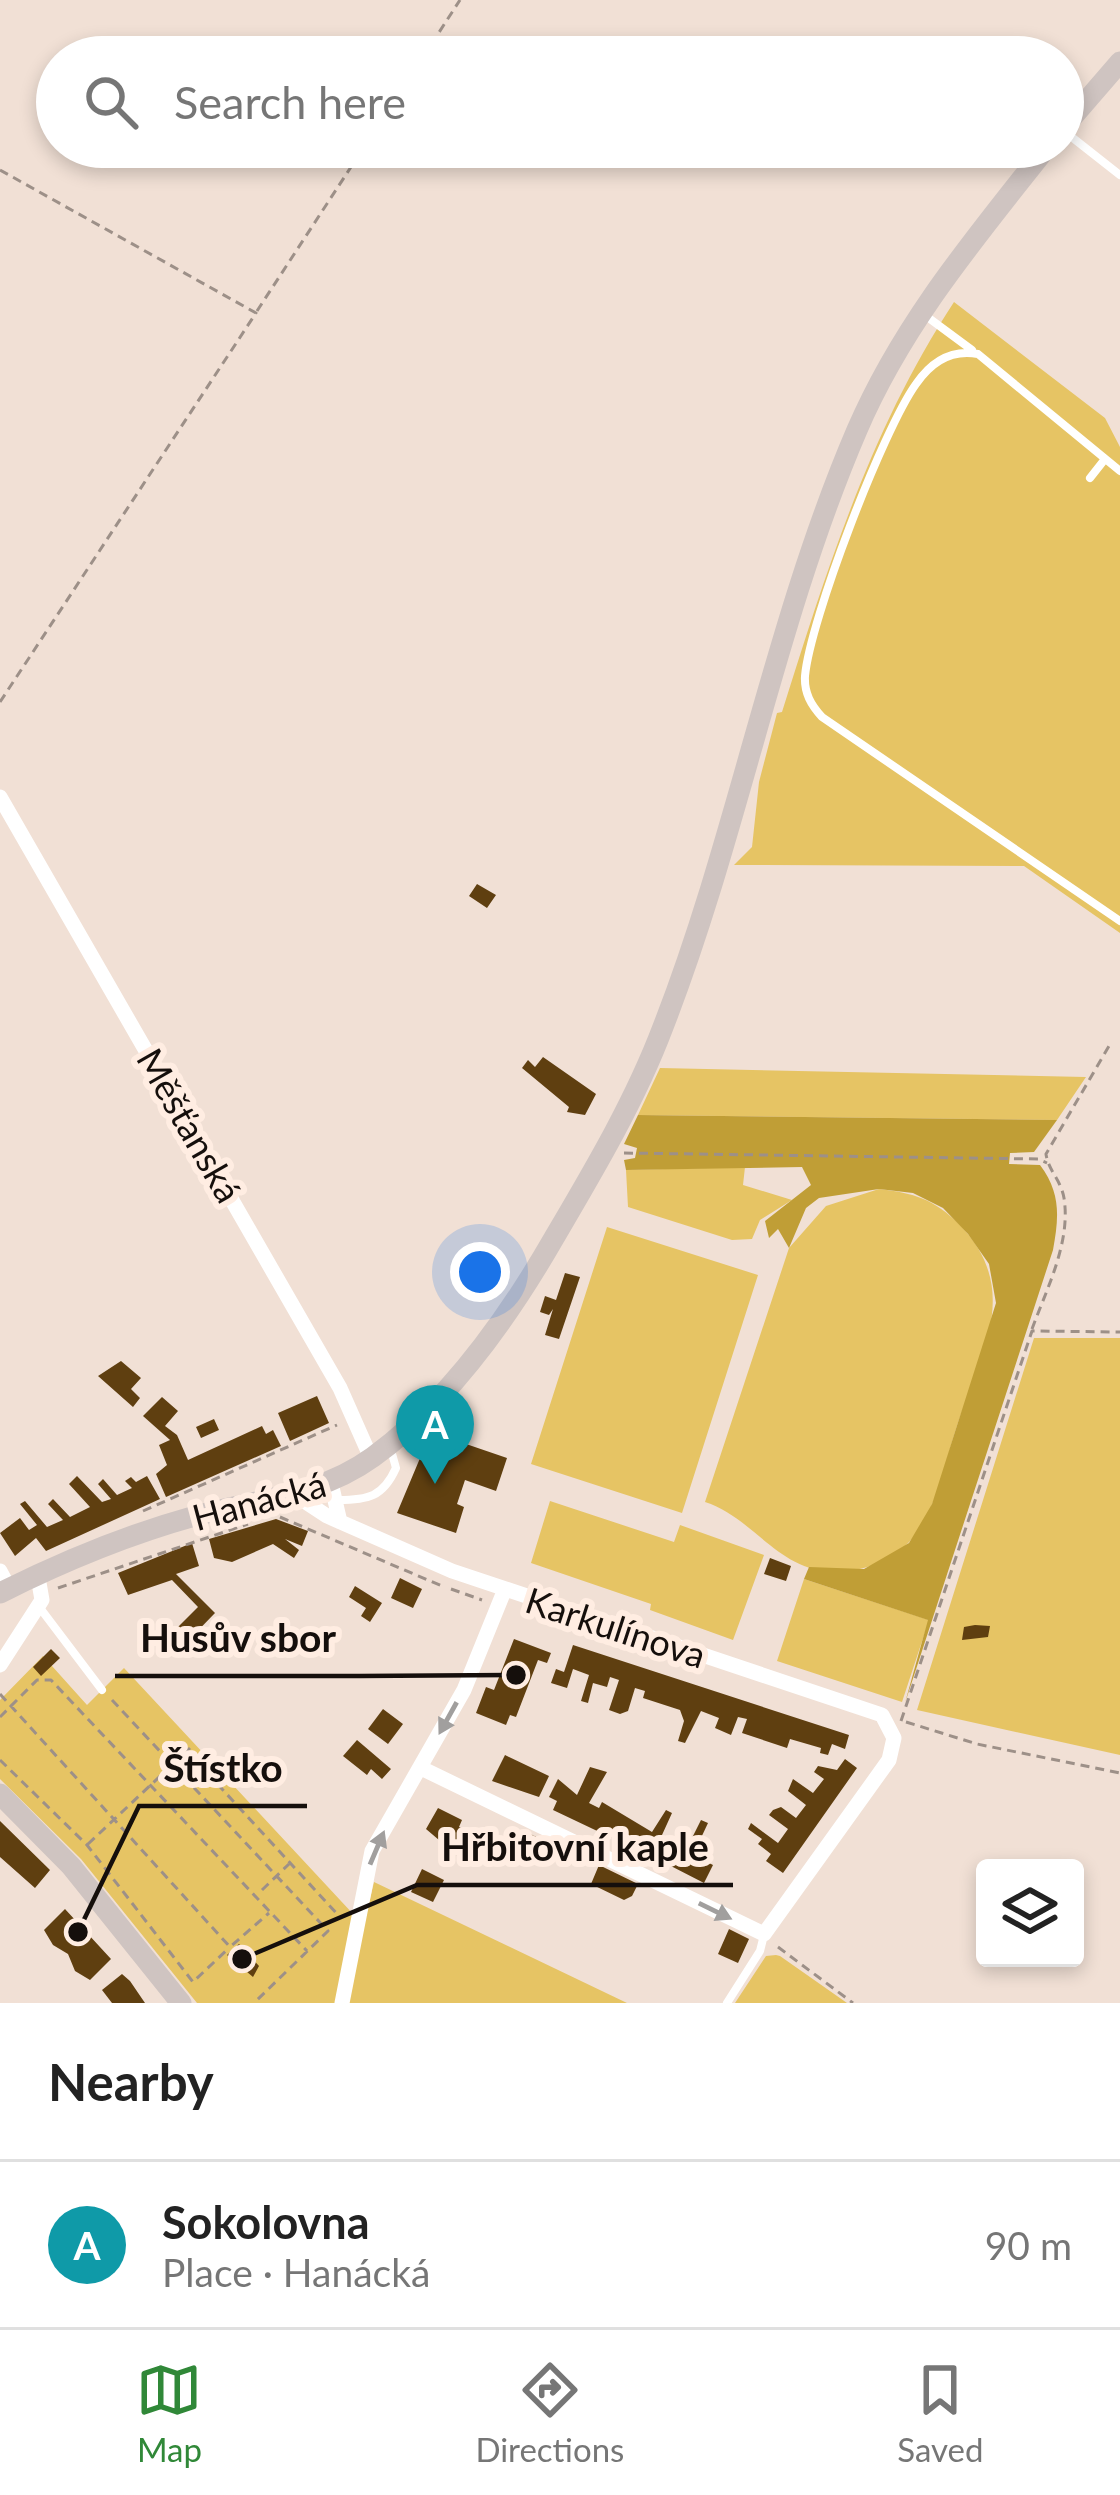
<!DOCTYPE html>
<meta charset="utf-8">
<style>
body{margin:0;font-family:Lato,sans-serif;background:#f6f6f6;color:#222}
.controls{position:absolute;right:36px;bottom:36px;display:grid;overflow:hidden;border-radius:12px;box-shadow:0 6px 18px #0003}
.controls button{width:108px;height:108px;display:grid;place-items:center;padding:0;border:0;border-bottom:3px solid #e0e0e0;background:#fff;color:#222;font:60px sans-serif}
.you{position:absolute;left:480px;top:1272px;width:42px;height:42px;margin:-30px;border:9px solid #fff;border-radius:50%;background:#1a73e8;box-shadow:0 0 0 18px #1a73e833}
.badge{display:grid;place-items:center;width:78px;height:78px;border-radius:50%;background:#308838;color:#fff;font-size:39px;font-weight:700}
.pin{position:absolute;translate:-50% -99px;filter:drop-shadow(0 3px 6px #0008)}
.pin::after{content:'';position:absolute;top:63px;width:42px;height:36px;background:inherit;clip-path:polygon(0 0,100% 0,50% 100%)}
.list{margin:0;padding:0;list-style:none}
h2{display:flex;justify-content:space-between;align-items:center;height:156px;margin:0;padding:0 48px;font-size:51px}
h2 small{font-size:39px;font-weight:400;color:#767676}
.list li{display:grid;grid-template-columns:78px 1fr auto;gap:36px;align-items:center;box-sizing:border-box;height:168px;padding:0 48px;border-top:3px solid #e0e0e0}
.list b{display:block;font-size:45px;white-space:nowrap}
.list p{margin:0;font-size:39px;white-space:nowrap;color:#767676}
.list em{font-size:39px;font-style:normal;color:#767676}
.icon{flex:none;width:66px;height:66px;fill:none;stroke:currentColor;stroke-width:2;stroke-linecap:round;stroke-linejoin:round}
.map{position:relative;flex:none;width:1120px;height:2003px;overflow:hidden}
.search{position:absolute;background:#fff;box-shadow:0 6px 18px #0003;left:36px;right:36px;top:36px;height:132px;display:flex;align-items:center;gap:30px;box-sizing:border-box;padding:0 42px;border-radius:66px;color:#767676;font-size:45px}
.sheet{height:324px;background:#fff}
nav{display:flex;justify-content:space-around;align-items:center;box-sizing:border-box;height:168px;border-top:3px solid #e0e0e0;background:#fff;font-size:33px;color:#767676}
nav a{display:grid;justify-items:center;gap:6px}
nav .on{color:#308838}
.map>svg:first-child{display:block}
.green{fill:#e6c464}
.forest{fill:#c09e36}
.building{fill:#5f3f10}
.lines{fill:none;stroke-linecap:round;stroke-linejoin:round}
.path{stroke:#9d9088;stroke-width:3;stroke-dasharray:9 6;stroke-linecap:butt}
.lane{stroke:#fff;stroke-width:8}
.street{stroke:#fff;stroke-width:15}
.secondary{stroke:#cfc4c1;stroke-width:21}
.oneway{fill:#a19f9e}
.labels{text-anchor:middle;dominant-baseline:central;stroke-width:12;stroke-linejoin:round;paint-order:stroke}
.street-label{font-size:36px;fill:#150f0c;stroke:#ffede2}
.leader{fill:none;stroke:#150f0c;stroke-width:4.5}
.callout-dot{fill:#150f0c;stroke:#ffede2;stroke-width:4.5}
.callout-label{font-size:39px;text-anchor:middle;font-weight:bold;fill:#150f0c;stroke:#ffede2;stroke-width:12;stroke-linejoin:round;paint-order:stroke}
</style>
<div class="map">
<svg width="1120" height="2003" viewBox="0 0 1120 2003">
<rect width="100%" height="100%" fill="#f1e0d5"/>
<path class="green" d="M954,302L1105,418L1120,447V933L1024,866L734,865L752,847L759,782L777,713L782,712C827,569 871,428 954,302Z
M660,1068L1086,1077L1057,1120L638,1115Z
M745,1167L743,1185L792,1200L760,1220L752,1239L732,1240L628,1207L626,1170Z
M879,1189C914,1193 934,1199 960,1225C1023,1291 980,1355 956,1429C944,1465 935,1519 905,1546C887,1562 863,1571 838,1572C778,1573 755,1518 705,1502L789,1248L826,1206Z
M607,1227L758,1275L682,1513L531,1464Z
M1034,1338H1120V1755L917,1710Z
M550,1501L674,1542L680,1525L764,1555L733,1640L650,1610L651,1604L531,1563Z
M804,1579L929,1620L902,1702L777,1661Z
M43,1656L87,1705L124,1668L354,1915L337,2003H197L81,1859L0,1779V1700Z
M374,1882L627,2003H346Z
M776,1955L780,1956L847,2003H735L766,1956Z"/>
<path class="forest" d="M638,1115L1057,1120L1034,1152L1010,1153L1009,1164L1040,1165C1061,1193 1059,1217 1053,1250L905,1703L928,1620L804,1579L809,1567L864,1569L909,1543L932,1504L996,1303L989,1264L968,1234L943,1208L913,1193L879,1189L819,1198L806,1208L789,1248L778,1229L769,1238L765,1221L811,1185L802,1167L626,1170L624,1160L635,1158L637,1148L624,1144Z"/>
<path class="building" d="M477,884L496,895L487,908L469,896Z
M543,1057L596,1094L585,1115L567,1112L569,1107L522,1068L528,1060L535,1067Z
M565,1273L580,1277L559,1339L545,1335L553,1309L549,1315L540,1312L545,1296L556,1300Z
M121,1361L141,1378L131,1389L140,1398L133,1407L98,1376Z
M317,1396L329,1423L290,1441L278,1413Z
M162,1397L178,1411L165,1426L177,1435L188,1460L262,1426L266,1434L273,1430L281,1446L166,1497L156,1474L167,1465L159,1445L170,1440L143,1416Z
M214,1419L219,1430L201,1438L196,1427Z
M431,1432L507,1458L496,1491L465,1480L457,1504L464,1507L456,1533L397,1513Z
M77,1476L102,1502L111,1499L98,1484L103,1479L117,1495L132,1488L125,1481L131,1477L136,1482L147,1476L160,1499L46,1551L36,1538L15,1556L0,1533L20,1518L29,1530L37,1525L20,1504L25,1501L47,1527L63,1520L48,1504L53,1499L70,1517L90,1507L69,1484Z
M276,1519L308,1531L302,1546L285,1539L299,1550L294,1558L273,1544L232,1562L214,1558L209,1539Z
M192,1543L199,1566L176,1574L215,1613L184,1645L172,1633L198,1607L172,1580L128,1595L118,1573Z
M770,1558L791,1566L786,1581L764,1574Z
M400,1578L422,1589L413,1608L391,1598Z
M355,1586L382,1603L370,1622L361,1616L366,1608L349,1597Z
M975,1625L990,1626L988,1637L962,1640L964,1627Z
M514,1639L551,1653L547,1663L538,1660L516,1717L510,1715L506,1725L476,1713L486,1687L494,1690Z
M573,1645L849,1735L845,1749L832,1744L828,1755L820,1753L821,1748L790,1739L787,1748L742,1733L747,1719L738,1717L731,1735L715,1728L719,1718L701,1711L685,1743L678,1741L684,1721L680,1710L643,1698L645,1691L635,1688L628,1711L620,1714L609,1710L619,1680L610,1677L607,1687L593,1683L588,1703L581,1701L589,1675L573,1669L567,1688L551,1683L556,1669L564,1672Z
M51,1649L60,1658L41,1676L33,1667Z
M383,1709L403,1724L388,1744L368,1729Z
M357,1740L391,1769L382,1779L371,1769L367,1775L343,1756Z
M505,1755L549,1776L539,1797L492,1781Z
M845,1759L857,1768L783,1873L766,1861L771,1854L758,1844L762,1839L748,1829L751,1823L778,1843L788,1829L769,1815L773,1810L781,1807L796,1818L806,1805L788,1791L793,1779L813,1793L824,1779L814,1772L818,1766L837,1770Z
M590,1767L607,1772L589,1803L599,1808L602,1802L652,1832L666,1810L672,1813L652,1857L553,1810L557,1801L549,1797L558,1779L577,1795Z
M438,1808L462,1820L459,1827L471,1832L459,1857L426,1829Z
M701,1820L708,1823L693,1855L713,1865L704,1883L667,1864L680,1837L690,1842Z
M0,1821L50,1870L35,1888L0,1857Z
M522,1830L547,1842L538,1861L513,1849Z
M599,1865L638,1884L632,1896L624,1900L591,1884Z
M422,1869L444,1880L433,1902L411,1892Z
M65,1909L111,1959L90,1980L75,1971L68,1954L53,1945L44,1930Z
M729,1929L749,1939L738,1963L718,1954Z
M239,1944L259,1966L253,1977L227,1955Z
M122,1974L130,1981L145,2003H112L102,1990Z"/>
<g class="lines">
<path class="path" d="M423,57L460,0
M0,170L256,313L0,702
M257,311L364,147
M624,1153L1038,1159L1047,1163
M1032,1329C1047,1288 1071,1242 1064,1198C1061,1180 1048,1170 1046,1154L1109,1046
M143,1511L337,1425
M280,1517L442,1586
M58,1588L248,1524
M451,1589L482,1600
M0,1694L230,1947L269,1913
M112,1700L328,1931L254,2003
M0,1717L37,1680H51L307,1951
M901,1721L1032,1331L1120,1332
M906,1722L977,1744L1120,1773
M187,1751L339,1916
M0,1760L87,1845L193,1982L229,1948
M88,1844L190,1748
M262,1890L289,1864
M778,1947L853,2003"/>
<path class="lane" d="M1064,131L1120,175
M926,316L972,350
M1120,471L978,354C951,349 931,362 916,384C883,430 810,620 805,676C804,693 811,705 822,717L1120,921
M1090,478L1105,459
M338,1500C368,1500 383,1497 396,1468L391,1450
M40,1608L102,1690
M727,2003L760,1951L764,1935"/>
<path class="street" d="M0,797L340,1388L371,1458
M331,1483L340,1522
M295,1495L327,1516L452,1571L882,1715L894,1738L889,1760L764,1934L421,1768
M0,1571L9,1588
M0,1665L42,1600L38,1577
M342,2003L372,1851L464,1690L505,1589"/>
<path class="secondary" d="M1063,128L1120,62
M0,1593C60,1563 130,1534 195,1516C258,1499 319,1496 373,1457C449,1402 508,1318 554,1238C594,1170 635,1101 663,1027C739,832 774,623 857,430C903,323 976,237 1047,147
M0,1794L71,1866L181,2003"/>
</g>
<defs><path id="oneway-solid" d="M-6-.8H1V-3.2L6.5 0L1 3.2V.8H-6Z" transform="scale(3)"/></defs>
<g class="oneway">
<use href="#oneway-solid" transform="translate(448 1718) rotate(119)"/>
<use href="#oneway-solid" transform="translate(377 1848) rotate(-67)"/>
<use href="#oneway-solid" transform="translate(715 1911) rotate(26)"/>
</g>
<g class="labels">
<g class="street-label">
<text transform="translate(190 1125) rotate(60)">Měšťanská</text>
<text transform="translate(259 1500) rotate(-15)">Hanácká</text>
<text transform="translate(616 1627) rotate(18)">Karkulínova</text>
</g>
</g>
<path class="leader" d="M516 1675L360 1676H115M78 1932L139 1806H307M242 1959L417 1885H733"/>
<g class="callout-dot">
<circle cx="516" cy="1675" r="12"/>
<circle cx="78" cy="1932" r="12"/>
<circle cx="242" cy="1959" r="12"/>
</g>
<g class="callout-label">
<text x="238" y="1652">Husův sbor</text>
<text x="223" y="1782">Štístko</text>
<text x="575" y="1861">Hřbitovní kaple</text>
</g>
</svg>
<div class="controls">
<button><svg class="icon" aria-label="layers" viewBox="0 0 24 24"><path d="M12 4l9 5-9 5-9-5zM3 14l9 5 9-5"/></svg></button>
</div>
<div class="you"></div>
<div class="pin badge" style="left:435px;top:1484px;background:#0f9aa8">A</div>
<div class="search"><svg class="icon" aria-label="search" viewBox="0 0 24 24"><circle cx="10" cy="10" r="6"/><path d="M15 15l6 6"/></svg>Search here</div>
</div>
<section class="sheet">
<h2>Nearby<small></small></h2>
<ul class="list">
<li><span class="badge" style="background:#0f9aa8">A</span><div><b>Sokolovna</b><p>Place · Hanácká</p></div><em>90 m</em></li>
</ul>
</section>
<nav>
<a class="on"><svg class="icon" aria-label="map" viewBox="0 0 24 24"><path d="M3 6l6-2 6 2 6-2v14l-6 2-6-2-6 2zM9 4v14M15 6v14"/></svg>Map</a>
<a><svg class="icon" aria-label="directions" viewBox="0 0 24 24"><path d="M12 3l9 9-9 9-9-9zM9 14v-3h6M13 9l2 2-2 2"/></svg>Directions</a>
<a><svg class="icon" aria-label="saved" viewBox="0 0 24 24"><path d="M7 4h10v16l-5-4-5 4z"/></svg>Saved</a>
</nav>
